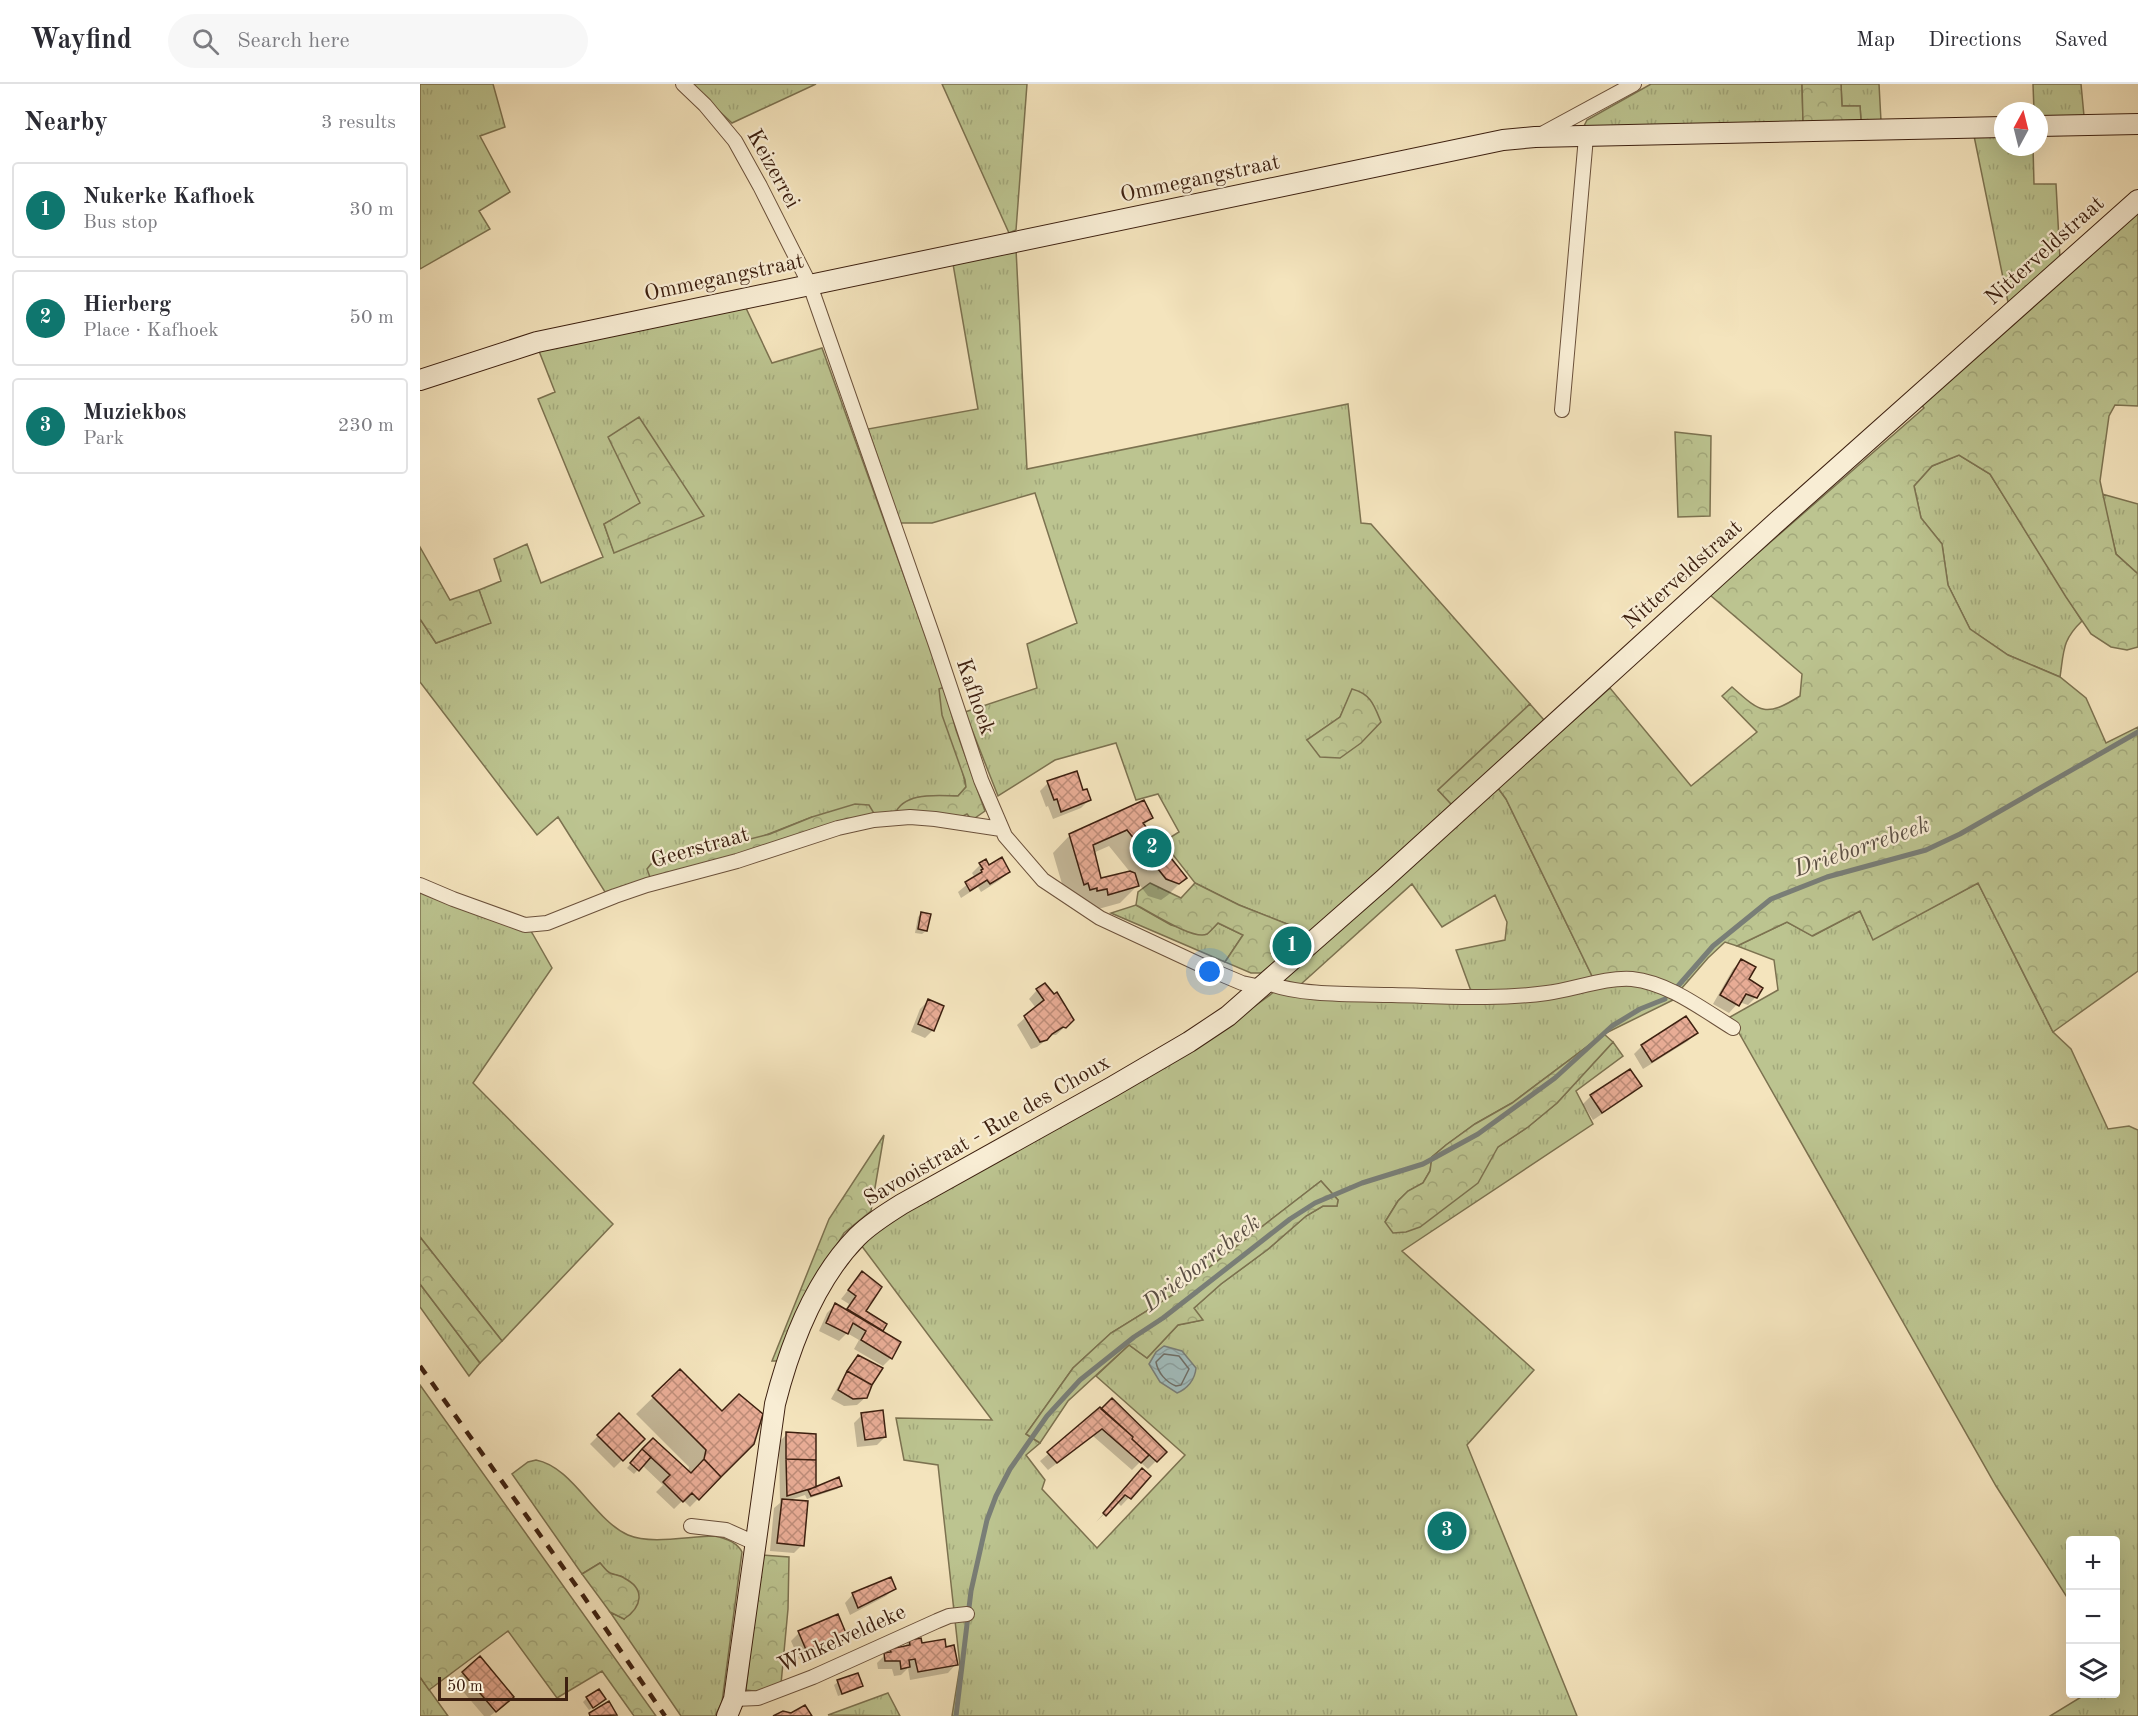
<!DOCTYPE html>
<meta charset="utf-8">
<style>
body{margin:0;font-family:"Old Standard TT",serif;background:#f7f7f7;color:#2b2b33}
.controls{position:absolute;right:18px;bottom:18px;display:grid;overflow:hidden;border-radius:6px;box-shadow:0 6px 24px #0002}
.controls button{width:54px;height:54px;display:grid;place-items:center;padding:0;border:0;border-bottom:2px solid #e1e1e2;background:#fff;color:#2b2b33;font:30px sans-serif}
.compass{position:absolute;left:1574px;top:18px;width:54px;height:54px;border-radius:50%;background:#fff;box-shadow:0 6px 24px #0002;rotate:7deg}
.scale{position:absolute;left:18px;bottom:15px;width:130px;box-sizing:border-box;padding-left:6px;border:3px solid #3d2010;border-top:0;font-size:16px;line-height:21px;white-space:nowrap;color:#3d2010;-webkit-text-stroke:4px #f8edd4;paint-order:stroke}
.you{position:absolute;left:790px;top:888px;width:21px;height:21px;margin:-15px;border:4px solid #fff;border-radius:50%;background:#1a73e8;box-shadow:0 0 0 9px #1a73e833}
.badge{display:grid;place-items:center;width:39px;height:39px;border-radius:50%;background:#0f766e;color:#fff;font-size:20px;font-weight:700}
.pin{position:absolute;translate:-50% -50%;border:3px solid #fff;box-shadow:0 2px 6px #0006}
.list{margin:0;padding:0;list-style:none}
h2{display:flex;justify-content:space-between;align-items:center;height:78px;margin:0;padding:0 24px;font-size:26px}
h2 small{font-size:20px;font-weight:400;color:#7c7c81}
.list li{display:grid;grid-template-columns:39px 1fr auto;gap:18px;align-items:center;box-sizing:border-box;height:96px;margin:0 12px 12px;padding:0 12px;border:2px solid #e1e1e2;border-radius:6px}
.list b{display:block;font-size:22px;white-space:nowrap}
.list p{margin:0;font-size:20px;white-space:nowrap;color:#7c7c81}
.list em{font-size:20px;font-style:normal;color:#7c7c81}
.icon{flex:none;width:33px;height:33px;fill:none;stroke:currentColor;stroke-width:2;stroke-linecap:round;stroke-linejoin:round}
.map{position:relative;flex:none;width:1718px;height:1632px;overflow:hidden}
header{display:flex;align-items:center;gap:36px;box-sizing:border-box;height:84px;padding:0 30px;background:#fff;border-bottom:2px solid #e1e1e2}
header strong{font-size:28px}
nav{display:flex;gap:33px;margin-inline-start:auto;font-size:21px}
.search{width:420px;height:54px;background:#f7f7f7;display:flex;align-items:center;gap:15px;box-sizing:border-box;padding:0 21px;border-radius:33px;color:#7c7c81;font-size:22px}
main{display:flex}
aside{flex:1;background:#fff}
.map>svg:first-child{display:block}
.grass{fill:url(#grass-tufts);stroke:#7c7250;stroke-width:1.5;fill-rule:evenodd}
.forest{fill:url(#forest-crowns);stroke:#7c7250;stroke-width:1.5}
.water{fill:url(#water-waves);stroke:#797e77;stroke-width:1.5}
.shadow{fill:#0003;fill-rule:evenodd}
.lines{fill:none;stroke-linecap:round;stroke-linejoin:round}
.shore{stroke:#6f6e66;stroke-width:1.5}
.stream{stroke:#797e77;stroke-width:5}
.building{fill:url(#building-cross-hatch);stroke:#3d2010;stroke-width:1.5}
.minor-casing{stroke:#6b513b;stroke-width:16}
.secondary-casing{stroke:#3d2010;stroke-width:22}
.minor{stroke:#f8edd4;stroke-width:14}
.secondary{stroke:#f8edd4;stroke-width:20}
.rail{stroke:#3d2010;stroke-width:4.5;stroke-dasharray:10 10;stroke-linecap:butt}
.labels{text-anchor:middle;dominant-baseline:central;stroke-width:4.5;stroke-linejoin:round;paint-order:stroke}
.street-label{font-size:22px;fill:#3d2010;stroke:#f8edd4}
.water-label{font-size:24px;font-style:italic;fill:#5b4f44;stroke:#f8edd4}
</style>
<header>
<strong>Wayfind</strong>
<div class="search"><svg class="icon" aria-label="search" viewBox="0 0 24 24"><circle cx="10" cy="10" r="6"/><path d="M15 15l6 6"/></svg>Search here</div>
<nav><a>Map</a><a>Directions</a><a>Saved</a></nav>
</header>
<main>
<aside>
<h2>Nearby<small>3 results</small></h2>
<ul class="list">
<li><span class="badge">1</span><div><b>Nukerke Kafhoek</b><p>Bus stop</p></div><em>30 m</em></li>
<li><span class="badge">2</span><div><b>Hierberg</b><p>Place · Kafhoek</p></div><em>50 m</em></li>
<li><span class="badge">3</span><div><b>Muziekbos</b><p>Park</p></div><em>230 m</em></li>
</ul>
</aside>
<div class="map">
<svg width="1718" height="1632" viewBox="0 0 1718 1632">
<defs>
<pattern id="grass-tufts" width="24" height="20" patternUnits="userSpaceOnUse" patternTransform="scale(1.5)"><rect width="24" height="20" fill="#bcc490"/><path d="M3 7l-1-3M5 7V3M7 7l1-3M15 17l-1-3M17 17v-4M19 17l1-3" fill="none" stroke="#a2a87b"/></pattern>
<pattern id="forest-crowns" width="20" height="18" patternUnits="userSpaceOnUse" patternTransform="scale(1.5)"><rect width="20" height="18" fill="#bcc490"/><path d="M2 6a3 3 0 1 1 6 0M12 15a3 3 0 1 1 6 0" fill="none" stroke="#a2a87b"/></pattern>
<pattern id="water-waves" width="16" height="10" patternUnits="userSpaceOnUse" patternTransform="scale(1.5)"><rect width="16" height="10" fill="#a1bcbc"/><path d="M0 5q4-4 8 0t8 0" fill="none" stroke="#8ca1a1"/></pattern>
<pattern id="building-cross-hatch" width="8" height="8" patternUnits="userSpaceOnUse" patternTransform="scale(1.5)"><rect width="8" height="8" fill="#e8ac95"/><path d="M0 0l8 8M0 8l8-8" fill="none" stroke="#bd8c78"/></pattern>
</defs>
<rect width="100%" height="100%" fill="#f4e4bd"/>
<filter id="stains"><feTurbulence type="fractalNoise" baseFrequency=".00333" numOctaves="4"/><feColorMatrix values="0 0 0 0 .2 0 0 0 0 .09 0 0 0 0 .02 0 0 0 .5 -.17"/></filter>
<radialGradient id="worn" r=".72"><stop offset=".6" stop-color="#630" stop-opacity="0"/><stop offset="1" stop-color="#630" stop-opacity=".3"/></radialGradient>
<path class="grass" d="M0,0H73L85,43L60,52L90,108L59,127L70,145L0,185Z
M270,0H396L312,39Z
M522,0H607L596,146L589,149Z
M1231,0H1382L1383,38L1165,45L1164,42L1167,36Z
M1421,0H1459L1461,37L1441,36L1440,22H1422Z
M1613,0H1661L1664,32L1619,33V27H1614Z
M1583,51V63H1613L1614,100H1636L1640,175L1589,223L1554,52Z
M596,165L607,385L928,320L941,439L951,440L1110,620L1018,706L1032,721L890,849L819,821L775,799L743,758L759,748L738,710L716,716L696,659L635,676L578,712L545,628L617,604L607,560L657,539L615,409L512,439H480L448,345L558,325L533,180ZM933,605L920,673L887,656L920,633Z
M325,222L352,279L402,264L524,603L546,703L538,712C515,712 489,708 475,730L392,733L231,796L185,808L138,733L117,751L0,598V535L16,559L70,539L59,506L81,497L74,475L107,460L121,499L183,473L118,315L135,308L119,267ZM220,420L194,468L184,440Z
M1539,371L1570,390L1662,537C1642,556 1644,567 1640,593L1588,571L1550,545L1528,501L1522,460L1501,434L1494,402L1512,382Z
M1682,410L1718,420V490L1696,470Z
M1078,704L1086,715L1173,894C1129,903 1096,908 1051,907L1036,866L1085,856L1087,838L1075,811L1022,843L992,800L880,901L862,898Z
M1558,799L1633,948L1651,965L1688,1045L1709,1042L1718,1046V1632H1630L1666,1610H1696V1456H1650V1518L1576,1402L1310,933L1358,906L1354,876L1317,862L1367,838L1393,852L1440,827L1453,855Z
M0,807L111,847L132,884L53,999L193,1140L82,1257L0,1153Z
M716,821L751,841L787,850L798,839L823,851L805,878L691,829Z
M1219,901L1255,915L1184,950L1092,1019L1055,1040L1026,1061L1012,1073L1010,1087L1003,1099L988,1107L978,1117L965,1138L1108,1043L1137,1019L1193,958L1203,972L1156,1007L1173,1040L982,1167L1114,1286L1047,1361L1157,1632H532L540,1582L518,1381L484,1376L476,1334L572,1336L441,1161L464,1138L784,959L854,908L908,913ZM901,1097L918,1116L917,1122H903L886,1132L847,1166L801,1200L773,1225L782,1236L758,1241L727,1274L709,1261L676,1292L765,1371L677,1464L622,1405L625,1396L606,1371L620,1359L606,1350L653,1284L691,1249L756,1209Z
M0,1200L60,1279L49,1292L0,1223Z
M116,1376C153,1383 174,1436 208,1451C232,1461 269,1452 294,1452C305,1454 317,1458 322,1468L302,1618L295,1632H261L190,1528L204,1535L203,1493L188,1489L180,1479L162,1490L92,1390L108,1378Z
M0,1593L28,1632H0Z
M468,1609L480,1632L408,1631Z"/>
<path class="forest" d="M1382,0H1421L1422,22H1440L1441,36L1383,38Z
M1718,110V322L1695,321L1689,332L1680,397L1696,470L1718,490V563L1707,566L1691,563L1671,550L1646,513L1570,390L1539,371L1512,382L1494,402L1501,434L1522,460L1528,501L1550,545L1588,571L1640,593L1666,614L1686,659L1718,643V887L1633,948L1558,799L1453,856L1440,827L1392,852L1367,838L1317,862L1305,858L1288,874L1261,905L1230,892L1210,888L1173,894L1086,715L1078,704L1190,604L1271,702L1337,648L1302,612L1312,603C1340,628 1345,634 1380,612L1382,590L1290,511L1504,324L1490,308Z
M219,333L284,432L194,469L184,440L220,419L188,353Z
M1255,348L1291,352L1290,432L1258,433Z
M0,463L30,516L59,506L71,539L16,559L0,535Z
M524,603L536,646L565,727L552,736L547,730L543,732L475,730C484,707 519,712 538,712L546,703L545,696L522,631L519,605Z
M932,605C951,610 954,621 961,638L941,659L920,674L900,673L887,656L920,633Z
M1110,620L1124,636L1032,721L1018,706Z
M435,720L449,721L455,731L231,796L227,785L231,780L350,750L392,733Z
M730,799L761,814L775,799L819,821L890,849L841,889H831L805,878L823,851L798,839C795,842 791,847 787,850C774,857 729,827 716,821L718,808Z
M1184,950L1193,958L1137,1019L1108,1043L1078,1063L1058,1099L1000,1143L986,1148L973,1149L965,1138L978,1117L988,1107L1003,1099L1010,1087L1012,1073L1026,1061L1055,1040L1092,1019Z
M464,1051L451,1127L424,1149L408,1176L361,1277H352L409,1135Z
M901,1097L918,1116L917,1122H903L886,1132L847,1166L801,1200L774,1224L783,1236L758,1241L727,1274L709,1261L648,1317L620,1359L606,1350L653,1284L691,1249L756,1209Z
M0,1153L82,1257L60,1279L0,1200Z
M0,1301L236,1632H214L182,1587L137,1614L88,1547L9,1606L0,1593Z
M341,1471L369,1473L368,1525L361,1600L342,1608L326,1606Z
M180,1479C183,1482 186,1487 190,1489C194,1491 200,1491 204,1494C226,1505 222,1523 204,1535L190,1528L162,1490Z"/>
<path class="water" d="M744,1262L762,1267L776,1284C775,1296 767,1305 757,1309L740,1298L729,1280L736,1268Z"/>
<path class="shadow" d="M628,699L662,708L669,716L661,724L633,735L628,722L626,723L620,707Z
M731,734L723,742L765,794L748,811L741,816L728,812L715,795L717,802L700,819L671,827L647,817L633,769L650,751ZM689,762L710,788L680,796L673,769Z
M560,781L589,788L580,796L561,808L558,803L541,814L538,808L555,794L552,789Z
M502,829L506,847L502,850L495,849L498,833Z
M1321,877L1327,896L1336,913L1328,921L1319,918L1309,929L1293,920L1313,885Z
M617,906L634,913L652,936L636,951H633L617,963L611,965L597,941L616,924L609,915Z
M508,917L513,946L505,954L491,948L500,925Z
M1276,949L1268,957L1223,985L1214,970L1222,962Z
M1220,1002L1212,1010L1173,1036L1163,1020L1171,1012Z
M442,1189L443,1228L465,1240L461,1247L471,1274L463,1282L434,1265L439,1256L427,1249L419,1257L399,1247L407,1229L415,1221L425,1226L429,1220L421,1215Z
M438,1272L461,1285L446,1313L437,1321L424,1322L411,1315L430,1281Z
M260,1287L300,1392L270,1423L263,1416L254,1425L236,1408L243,1401L222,1381L214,1390L207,1384L233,1356L268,1388L269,1383L216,1330Z
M692,1316L745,1368L728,1385L720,1378L712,1386L673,1352L628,1386L620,1377Z
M199,1331L223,1355L194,1384L170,1360Z
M442,1331L465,1353L457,1361L437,1363L434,1339Z
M367,1350L394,1402L389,1408L421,1401L417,1405L387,1415L385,1411L367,1417L382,1461L374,1469L350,1467L354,1424L360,1419L359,1358Z
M729,1392L701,1422L697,1418L676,1438L714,1395Z
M475,1504L466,1512L430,1531L425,1519L433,1510Z
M379,1549L426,1554L418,1562L407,1567L405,1564L379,1575L371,1557Z
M489,1557L501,1561L536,1580L528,1589L490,1596L488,1584L481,1591L474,1592L472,1585H458L457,1579L465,1571L471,1566L483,1564Z
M60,1574L84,1621L70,1632H64L34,1597Z
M437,1590L441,1601L438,1605L418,1612L414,1601L418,1598Z
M167,1614L181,1619L169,1626L163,1618Z"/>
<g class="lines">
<path class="shore" d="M744,1270L759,1272L769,1285L761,1301L756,1302C746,1298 738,1289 736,1278Z"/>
<path class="stream" d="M1258,902L1293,862L1351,815L1407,793L1506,766L1540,750L1718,648
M536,1632L551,1507L567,1436L576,1412L590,1385L627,1332L660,1296L714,1253L743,1234L870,1135L895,1119L942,1099L1003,1080L1058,1050L1135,994L1192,942L1220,925L1245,915"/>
</g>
<path class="building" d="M657,687L663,706L667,705L671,716L641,728L637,715L634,716L627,697Z
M724,716L733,734L723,739L767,794L759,800L746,795L707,746L673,761L681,794L710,787L715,789L719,802L688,811L687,805L677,807V804L670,806L668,799L664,801L649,750Z
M582,773L590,788L570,800L567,796L550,807L545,798L562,788L561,786L563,785L559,779L566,775L569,781Z
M501,828L511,830L507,847L498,845Z
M1321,875L1336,883L1329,895L1343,904L1337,914L1326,910L1319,922L1300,911Z
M625,899L634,910L637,908L654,936L646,944L643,943L632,950L627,956L620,958L604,932L624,916L616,905Z
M508,915L524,922L514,947L498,940Z
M1266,932L1278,949L1232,978L1221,961Z
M1210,985L1222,1002L1182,1029L1170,1011Z
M442,1187L462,1203L446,1227L467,1240L463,1247L427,1225L436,1212L428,1206Z
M415,1219L481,1258L472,1275L441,1256L446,1247L433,1239L428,1250L406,1239Z
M438,1271L463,1284L452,1301L427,1287Z
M260,1285L302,1327L319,1310L343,1330L334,1360L301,1393L284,1375L286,1366L232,1312Z
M427,1287L452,1301L447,1314L433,1315L418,1306Z
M692,1314L747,1368L737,1378L712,1355L713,1353L681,1325Z
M680,1323L713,1353L712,1355L729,1371L721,1379L682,1345L637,1379L627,1368Z
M463,1326L466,1353L445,1356L441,1329Z
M199,1329L225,1355L203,1377L177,1351Z
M366,1348L396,1350V1376L366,1375Z
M233,1354L271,1389L284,1375L301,1393L279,1416L272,1409L263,1418L243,1398L250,1391L222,1365Z
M222,1365L231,1373L219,1387L210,1379Z
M366,1375L396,1376V1403L367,1412Z
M722,1384L731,1392L711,1415L705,1411L686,1432L683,1429Z
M419,1393L422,1402L391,1412L388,1406Z
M362,1415L388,1417L384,1462L357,1459Z
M471,1493L476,1505L438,1524L432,1509Z
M418,1530L428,1554L415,1560L414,1557L387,1568L378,1547Z
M501,1554L502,1559L525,1555L526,1563L534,1561L538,1581L498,1588L495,1575L489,1576L490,1583L481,1585L480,1577H465L464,1569L471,1568L470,1565L490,1561L489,1556Z
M60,1572L94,1613L76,1628L42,1588Z
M438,1589L443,1602L422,1610L417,1596Z
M179,1605L186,1615L173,1624L166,1613Z
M189,1617L197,1631L170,1632L169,1629Z
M385,1621L392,1632H353L363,1627L371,1629Z"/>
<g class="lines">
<defs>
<path id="minor" d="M263,0L285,21L315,57L340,102L390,201L516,561L561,696L585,752L623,796L680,834L796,888L822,899L841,903
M1120,51L1214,0
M1142,326L1166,53
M0,801L33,815L105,841L127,839L195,812L227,801L317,777L418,744L454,736L490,733L515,735L581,745
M846,898C876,912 938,910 972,911C1023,912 1076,916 1127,909C1153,906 1185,893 1212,895C1249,899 1282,925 1313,944
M271,1442L306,1446L335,1459
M314,1615L338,1614L393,1593L517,1537L529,1532L547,1530"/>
<path id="secondary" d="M1619,42L1718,40
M0,296L117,258L1083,56L1115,53L1583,43
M307,1632L314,1615L355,1320C370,1261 394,1197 437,1153C450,1140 466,1130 482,1120L692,1003L769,958L808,932L964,795L1360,435L1718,116"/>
</defs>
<use href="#minor" class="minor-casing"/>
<use href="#secondary" class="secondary-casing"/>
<use href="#minor" class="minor"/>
<use href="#secondary" class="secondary"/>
<path class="rail" d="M0,1282L162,1510L245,1632"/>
</g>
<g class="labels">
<g class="street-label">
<text transform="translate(353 85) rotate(61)">Keizerrei</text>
<text transform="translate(780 95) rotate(-12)">Ommegangstraat</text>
<text transform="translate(1625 167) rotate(-42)">Nitterveldstraat</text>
<text transform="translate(304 194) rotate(-12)">Ommegangstraat</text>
<text transform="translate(1263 491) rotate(-42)">Nitterveldstraat</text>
<text transform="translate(555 613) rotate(71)">Kafhoek</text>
<text transform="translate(280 764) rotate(-16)">Geerstraat</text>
<text transform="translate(567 1047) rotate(-30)">Savooistraat - Rue des Choux</text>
<text transform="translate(422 1555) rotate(-24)">Winkelveldeke</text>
</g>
<g class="water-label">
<text transform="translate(1442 764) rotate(-19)">Drieborrebeek</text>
<text transform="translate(782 1180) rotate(-38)">Drieborrebeek</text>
</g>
</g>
<rect width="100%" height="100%" filter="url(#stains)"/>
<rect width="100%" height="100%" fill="url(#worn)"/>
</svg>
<div class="controls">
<button>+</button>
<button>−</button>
<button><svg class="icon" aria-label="layers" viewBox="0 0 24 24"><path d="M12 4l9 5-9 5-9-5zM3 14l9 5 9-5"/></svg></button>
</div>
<svg class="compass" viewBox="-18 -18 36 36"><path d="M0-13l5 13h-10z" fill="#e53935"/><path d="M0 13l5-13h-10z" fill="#7c7c81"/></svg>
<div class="scale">50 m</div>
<div class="you"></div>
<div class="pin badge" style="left:872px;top:862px">1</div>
<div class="pin badge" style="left:732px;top:764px">2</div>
<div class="pin badge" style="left:1027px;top:1447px">3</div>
</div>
</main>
